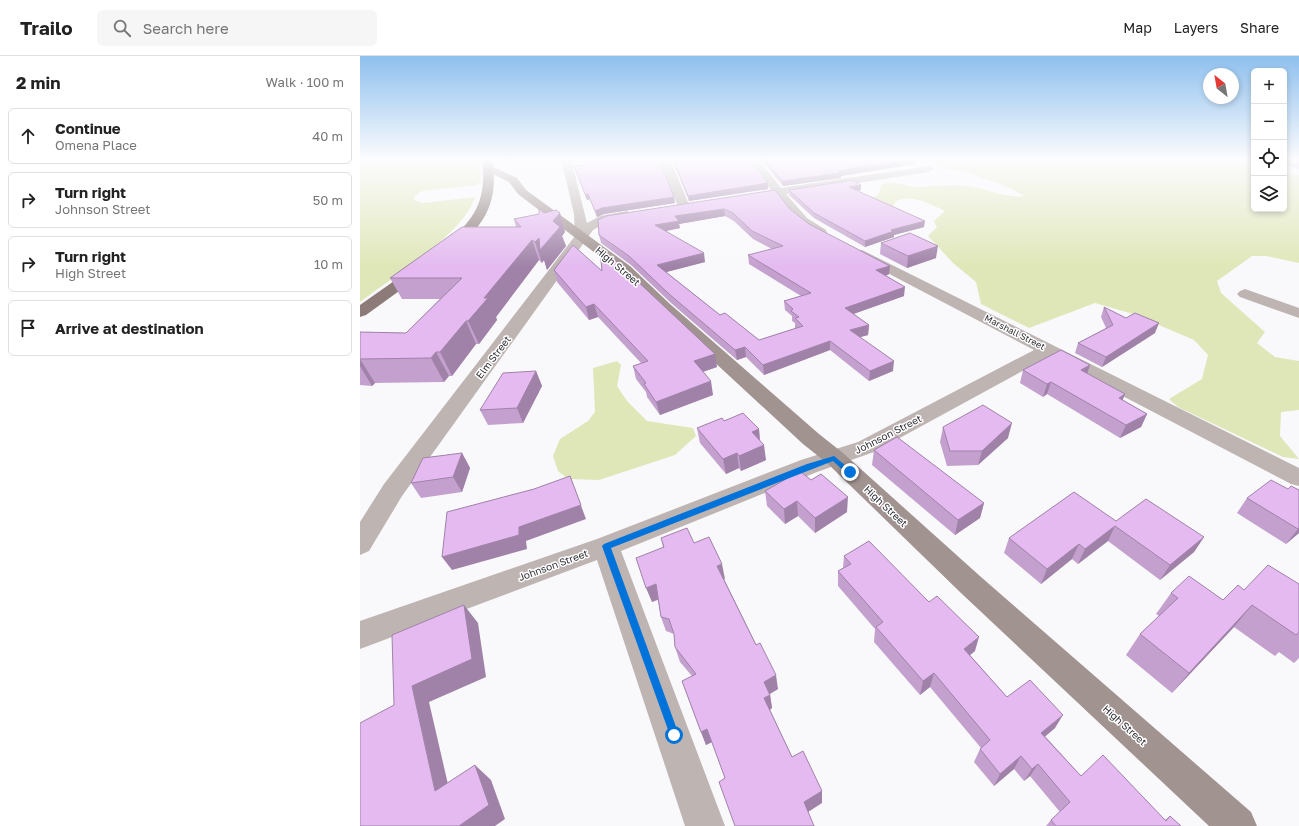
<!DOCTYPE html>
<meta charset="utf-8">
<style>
body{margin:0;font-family:"Golos Text",sans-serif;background:#f6f6f6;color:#222}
.controls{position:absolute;right:12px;top:12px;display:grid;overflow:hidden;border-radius:6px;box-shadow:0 2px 6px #0003}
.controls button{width:36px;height:36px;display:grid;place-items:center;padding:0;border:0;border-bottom:1px solid #e0e0e0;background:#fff;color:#222;font:20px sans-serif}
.compass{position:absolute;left:843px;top:12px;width:36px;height:36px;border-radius:50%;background:#fff;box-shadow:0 2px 6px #0003;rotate:329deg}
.stop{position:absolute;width:12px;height:12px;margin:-9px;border:3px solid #0073da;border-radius:50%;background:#fff}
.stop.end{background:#0073da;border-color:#fff;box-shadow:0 1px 4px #0008}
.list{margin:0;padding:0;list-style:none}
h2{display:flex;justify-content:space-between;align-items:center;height:52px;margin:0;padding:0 16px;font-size:17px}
h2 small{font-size:13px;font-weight:400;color:#767676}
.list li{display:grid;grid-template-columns:26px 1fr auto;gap:12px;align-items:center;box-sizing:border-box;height:56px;margin:0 8px 8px;padding:0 8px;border:1px solid #e0e0e0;border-radius:6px}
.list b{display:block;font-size:15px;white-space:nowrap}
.list p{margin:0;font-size:13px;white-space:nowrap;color:#767676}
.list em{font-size:13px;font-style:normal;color:#767676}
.icon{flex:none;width:22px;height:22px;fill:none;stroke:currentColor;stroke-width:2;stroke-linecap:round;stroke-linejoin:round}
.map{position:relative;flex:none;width:939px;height:770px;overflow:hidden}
header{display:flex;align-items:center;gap:24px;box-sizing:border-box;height:56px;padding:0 20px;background:#fff;border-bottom:1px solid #e0e0e0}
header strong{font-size:19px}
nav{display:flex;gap:22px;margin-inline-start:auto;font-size:14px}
.search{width:280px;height:36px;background:#f6f6f6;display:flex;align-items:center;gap:10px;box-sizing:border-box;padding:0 14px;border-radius:6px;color:#767676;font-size:15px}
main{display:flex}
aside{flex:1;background:#fff}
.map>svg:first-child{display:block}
.green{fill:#dfe7b8}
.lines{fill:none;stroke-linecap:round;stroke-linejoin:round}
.street{fill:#beb4b2;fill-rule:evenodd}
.secondary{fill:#a19390;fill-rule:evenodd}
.primary{fill:#8c7b78;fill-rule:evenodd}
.wall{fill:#c4a0ce;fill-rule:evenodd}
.shaded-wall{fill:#a082a8}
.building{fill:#e4baf0;stroke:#a082a8;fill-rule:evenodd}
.route{fill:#0073da}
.labels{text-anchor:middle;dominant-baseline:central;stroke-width:3;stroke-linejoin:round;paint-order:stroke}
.far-street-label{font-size:9px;fill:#2e2e34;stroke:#fff}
.street-label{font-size:10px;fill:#2e2e34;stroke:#fff}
</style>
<header>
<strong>Trailo</strong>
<div class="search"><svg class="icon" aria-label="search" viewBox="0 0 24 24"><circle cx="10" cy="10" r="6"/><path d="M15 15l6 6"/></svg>Search here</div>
<nav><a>Map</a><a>Layers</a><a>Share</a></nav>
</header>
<main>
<aside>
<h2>2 min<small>Walk · 100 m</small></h2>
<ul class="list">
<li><svg class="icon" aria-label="ahead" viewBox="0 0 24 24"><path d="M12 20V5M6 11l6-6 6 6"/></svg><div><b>Continue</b><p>Omena Place</p></div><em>40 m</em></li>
<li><svg class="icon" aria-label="right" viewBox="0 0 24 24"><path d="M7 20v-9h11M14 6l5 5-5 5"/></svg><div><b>Turn right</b><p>Johnson Street</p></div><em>50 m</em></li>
<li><svg class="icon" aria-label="right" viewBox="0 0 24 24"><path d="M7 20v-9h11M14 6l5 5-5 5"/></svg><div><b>Turn right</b><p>High Street</p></div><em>10 m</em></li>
<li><svg class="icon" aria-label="arrive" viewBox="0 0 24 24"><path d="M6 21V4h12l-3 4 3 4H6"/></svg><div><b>Arrive at destination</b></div></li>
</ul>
</aside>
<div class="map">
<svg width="939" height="770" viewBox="0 0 939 770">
<rect width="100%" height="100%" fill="#f9f9fc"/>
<path class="green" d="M0,103H118L121,126L115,129L62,135L55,140L54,144L63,147L115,141C105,177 30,223 0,246Z
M578,103H887L886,106L894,111V153H924V117L939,119V207L906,200H892L857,225L861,237L905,276L897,287L915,301L939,305V354L921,356L920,380L939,403L923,401L818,351L809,343L842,323L848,299L834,284L773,258L735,247L669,272L621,248L616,226L593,207L568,180L577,171L574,165L585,155C569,148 554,138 536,145L529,158L510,146L519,137L521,129C536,123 543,131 557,131C574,131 590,128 607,130C626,132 646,143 665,140L643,129L603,115L579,112L575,108Z
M257,305L261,309L257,330L267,345L287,365L333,372L336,380L315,399L239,424L208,423L198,415L193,400L200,383L228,365L235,356L233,312Z"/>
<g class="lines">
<path class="street" d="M201,103H211L227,167L240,160L267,155L273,159L271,162L247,166L233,174L42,440L9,495L0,499V466L24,428L215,180L214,158Z
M300,103H310L330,151L328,153L324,154L318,151Z
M388,103H398L421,132L569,110L574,113L569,116L426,138L447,162L466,174L467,177L466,180L461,181L439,168L416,140L386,144L382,143L380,141L382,139L411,134Z
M502,194L939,412V430L931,428L688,301L514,396L457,416L261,495L365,770H325L237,504L0,593V565L237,483L441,404L498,386L674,294L497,201L495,198L497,195Z
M885,233L939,252V262L880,241L877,238L880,235Z"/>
<path class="secondary" d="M129,109L157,122L166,134L270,210L310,248L459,378L483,397L621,521L891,756L897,770H849L601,537L467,407L443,388L298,254L260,216L158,138L149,126L125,114L124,112Z"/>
<path class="primary" d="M122,103H132C139,145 126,167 95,194H85L83,191L85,188C116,163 127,143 122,103Z
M59,210L64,211L66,214L64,217L6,259L0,261V249L54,211Z"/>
</g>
<path class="wall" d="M312,103H390L408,127V133L329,145Z
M400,103H555L554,108L481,120V122L423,130Z
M924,103H939V113L924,108Z
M224,109L314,141L315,147L244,158L237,161L230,143L227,144L216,115L214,110Z
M415,134L430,153L449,168L529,218L526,220L544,240L493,258L509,269L508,279L500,281L533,315L509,325L470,294L404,319L386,301L377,304L311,247L271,209L241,187L239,179ZM365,160L374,165L393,183L412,193L388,199L389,208L441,240L424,245L425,254L432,260V265L435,267V272H436L399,284L360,259L306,216L345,206L306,175L320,172L319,168Z
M429,134H501L497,135L564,171L534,179V181L505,191L454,162L429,139Z
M184,157H200L205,176L202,180L206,190L187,214L184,204L182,207L179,204L136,261L137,264L119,288H116L92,320H89L84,326L15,327L12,330L0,329V276L46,277L80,243H42L30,222L156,171L154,163Z
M521,187L576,202L547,212L520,198Z
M194,214L242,215L357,311L343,316L353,339L300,359L287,341L286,336L276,323L273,310L281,307L238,261L229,264L197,226Z
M744,251L795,277L742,311L715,297L718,287L746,272L741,261Z
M730,309L727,318L763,344L787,358L781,371L760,382L687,338L683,341L660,327L663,314Z
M176,315L182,330L163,367L128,369L120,354Z
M364,365L399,373L400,384L406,404L381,415L379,412L366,418L340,387L337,372Z
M583,371L648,382L618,409L587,410L580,386Z
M514,394L624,447L620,462L595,479L512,409Z
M102,397L110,412L102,436L61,442L51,427Z
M928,433L939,434V477L926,488L877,457L887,442Z
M405,435L487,456L455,477L438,460L425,468L407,450Z
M756,465L844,481L834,496L800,524L748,485L718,508L712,503L681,528L644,497L649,482Z
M301,482L334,487L365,523H364L418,633L410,638L412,652L410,654L432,701L462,735V747L365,722L352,686L346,689L322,625L332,620L320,606L315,591V580L314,578L306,575L301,561L298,544L292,546L303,491Z
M484,500L615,595L610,599L647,641L695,672L685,680L721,720L805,764L810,760L821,770H686L691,764L700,756L670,720L664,725L654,713L634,730L614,706L620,693L621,692L570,631L560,639L514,586L515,573L478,530V515L483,512Z
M939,528V602L934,607L919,596L915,600L874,571L812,637L766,599L780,578L799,560L796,558L811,537L863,544L884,534Z"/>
<path class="shaded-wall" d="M555,103L554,108L481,120V122L423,130L422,125L478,115Z
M408,127V133L329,145L328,140Z
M501,129V134L489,136V131Z
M225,138H228L230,143L227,144Z
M314,141L315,147L244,158L237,161L235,155L242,152Z
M364,153L365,160L319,168L320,172L296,177L295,169L315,160Z
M200,157L205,176L202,180L206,190L187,214L184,204L182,207L175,186Z
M565,165L564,171L534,179V181L505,191V185L531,174Z
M172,184L179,204L136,261L137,264L119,288L108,265L124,242Z
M578,190L576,202L547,212L548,200Z
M344,197L345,206L299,218L297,209Z
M530,210L529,218L516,223V214Z
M545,231L544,240L485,261V252Z
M234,248L238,261L229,264L226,251Z
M106,265L116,288L92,320L80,296Z
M799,267L795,277L742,311L746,301Z
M509,269L508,279L490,284V274Z
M470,285V294L404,319L403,309Z
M385,291L386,301L377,304L375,294Z
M76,296L89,320L84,326L71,302Z
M355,298L357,311L336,318L334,305Z
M0,303L15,327L12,330L0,310Z
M534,305L533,315L509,325L510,315Z
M730,309L726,321L721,314Z
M176,315L182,330L163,367L157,352Z
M351,325L353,339L300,359L296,346Z
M691,326L687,338L683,341L687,328Z
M765,338L760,351L759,342Z
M787,358L781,371L760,382L766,369Z
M652,367L648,382L618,409L622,395Z
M399,373L400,388L392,376Z
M404,389L406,404L381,415L379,400Z
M102,397L110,412L102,436L93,421Z
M377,397L379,412L366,418L363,403Z
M210,420L226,463L166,485L167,493L92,514L82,501L159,471Z
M488,441L487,456L455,477V462Z
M437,445L438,460L425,468L424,453Z
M624,447L620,462L595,479L598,464Z
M755,470L748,485L718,508L725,493Z
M939,472V477L926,488L938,473Z
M844,481L834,496L800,524L810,509Z
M719,488L712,503L681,528L687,513Z
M362,508L365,523L360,525L357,510Z
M296,528L301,542L292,546L286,532Z
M104,549L118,567L126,621L69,646L93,750L75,735L52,630Z
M892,549L874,571L812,637L829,617Z
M619,581L615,595L600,607L604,593Z
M574,617L570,631L560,639L563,625Z
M416,619L418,633L406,640L404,626Z
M410,639L412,652L407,656L404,642Z
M703,659L695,672L674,690L681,677Z
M347,673L352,686L346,689L341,676Z
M661,700L654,713L634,730L640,718Z
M678,708L670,720L664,725L672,713Z
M115,709L131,724L145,763L135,770H99Z
M462,735V747L445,758L444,746Z"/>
<path class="building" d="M225,103H299L314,141L242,152L235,155L228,138H225L214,110L224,109Z
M313,103H390L408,127L328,140Z
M404,103H554L478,115L481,117L422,125Z
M493,124L501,129L489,131L565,165L531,174L534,175L505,185L454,157L429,134Z
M415,134L430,153L449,168L530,210L516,214L545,231L485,252L509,269L490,274L534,305L510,315L470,285L403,309L385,291L375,294L309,238L269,200L239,179L238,164L246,160ZM364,153L373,157L392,175L423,190L388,199L451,237L424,245L433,253L431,255L439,261L435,262L443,270L399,284L365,257L360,259L297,209L344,197L295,169L319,165L315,160Z
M179,153L184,157L196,154L200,157L193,165L200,171L180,194L179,182L175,186L172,184L124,242H128L108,265H106L80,296H76L71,302L0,303V276L46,277L102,222H30L102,171H161L154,163L179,158Z
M550,177L578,190L548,200L521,187Z
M213,189L242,215L240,194L256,205L355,298L334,305L351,325L296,346L284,328L286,327L273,310L288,305L234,248L226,251L194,214Z
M744,251L766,262L775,257L799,267L746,301L718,287L753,269Z
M701,294L730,309L721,314L765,338L759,342L787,358L766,369L691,326L687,328L663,314Z
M176,315L157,352L120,354L143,317Z
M623,349L652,367L622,395H590L583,371Z
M383,357L399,373L392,376L404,389L379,400L377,397L363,403L337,372L362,362L364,365Z
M537,381L624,447L598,464L514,394Z
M102,397L93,421L51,427L63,402Z
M440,415L451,424L461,418L488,441L455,462L437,445L424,453L405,435Z
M210,420L221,449L159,471V479L82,501L87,456L174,433Z
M911,424L928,433L931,430L939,434V472L938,473L887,442Z
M714,436L756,465L786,443L844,481L810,509L755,470L725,493L719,488L687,513L649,482Z
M327,472L334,487L349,481L362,508L357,510L396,589L400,587L416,619L404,626L410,639L404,642L432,701L443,695L462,735L444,746L454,770H375L359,726L365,722L347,673L341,676L322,625L336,618L315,591L314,578L309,563L301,561L296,528L286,532L276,502L304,491L301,482Z
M509,485L569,546L577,540L619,581L604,593L647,641L670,624L703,659L681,677L721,720L743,699L806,765L810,760L821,770H696L691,764L710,746L678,708L672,713L661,700L640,718L620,693L630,684L574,617L563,625L516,571L523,566L478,515L491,508L484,500Z
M908,509L939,528V576L936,579L892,549L829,617L780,578L818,542L811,537L829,520L863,544L878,529L884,534Z
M104,549L112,603L52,630L75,735L115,709L129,749L99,770H0V667L34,649L32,579Z"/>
<linearGradient id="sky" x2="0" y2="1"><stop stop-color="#8ec0ee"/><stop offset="0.49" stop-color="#fcfcfe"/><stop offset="1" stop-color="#fcfcfe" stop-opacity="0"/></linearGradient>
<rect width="939" height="211" fill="url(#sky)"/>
<path class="route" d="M474,400L492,415V418H487L473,405L251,492L319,679L318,682L314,684L311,682L242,490L244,488L447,408Z"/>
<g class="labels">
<g class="far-street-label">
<text transform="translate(655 276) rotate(27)">Marshall Street</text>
</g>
<g class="street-label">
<text transform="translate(258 210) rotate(40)">High Street</text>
<text transform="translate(133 301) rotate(-53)">Elm Street</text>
<text transform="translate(528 378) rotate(-27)">Johnson Street</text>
<text transform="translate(526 450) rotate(43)">High Street</text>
<text transform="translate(193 509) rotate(-20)">Johnson Street</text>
<text transform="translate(765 669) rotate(42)">High Street</text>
</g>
</g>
</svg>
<div class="controls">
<button>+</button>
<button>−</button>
<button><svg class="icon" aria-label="locate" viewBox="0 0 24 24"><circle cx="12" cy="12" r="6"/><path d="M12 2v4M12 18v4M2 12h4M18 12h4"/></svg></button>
<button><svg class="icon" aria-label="layers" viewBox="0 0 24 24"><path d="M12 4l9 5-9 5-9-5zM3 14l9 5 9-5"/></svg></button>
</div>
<svg class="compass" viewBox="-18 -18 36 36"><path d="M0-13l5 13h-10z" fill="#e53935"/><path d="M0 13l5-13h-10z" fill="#767676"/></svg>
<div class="stop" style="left:314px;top:679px"></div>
<div class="stop end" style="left:490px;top:416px"></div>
</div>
</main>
